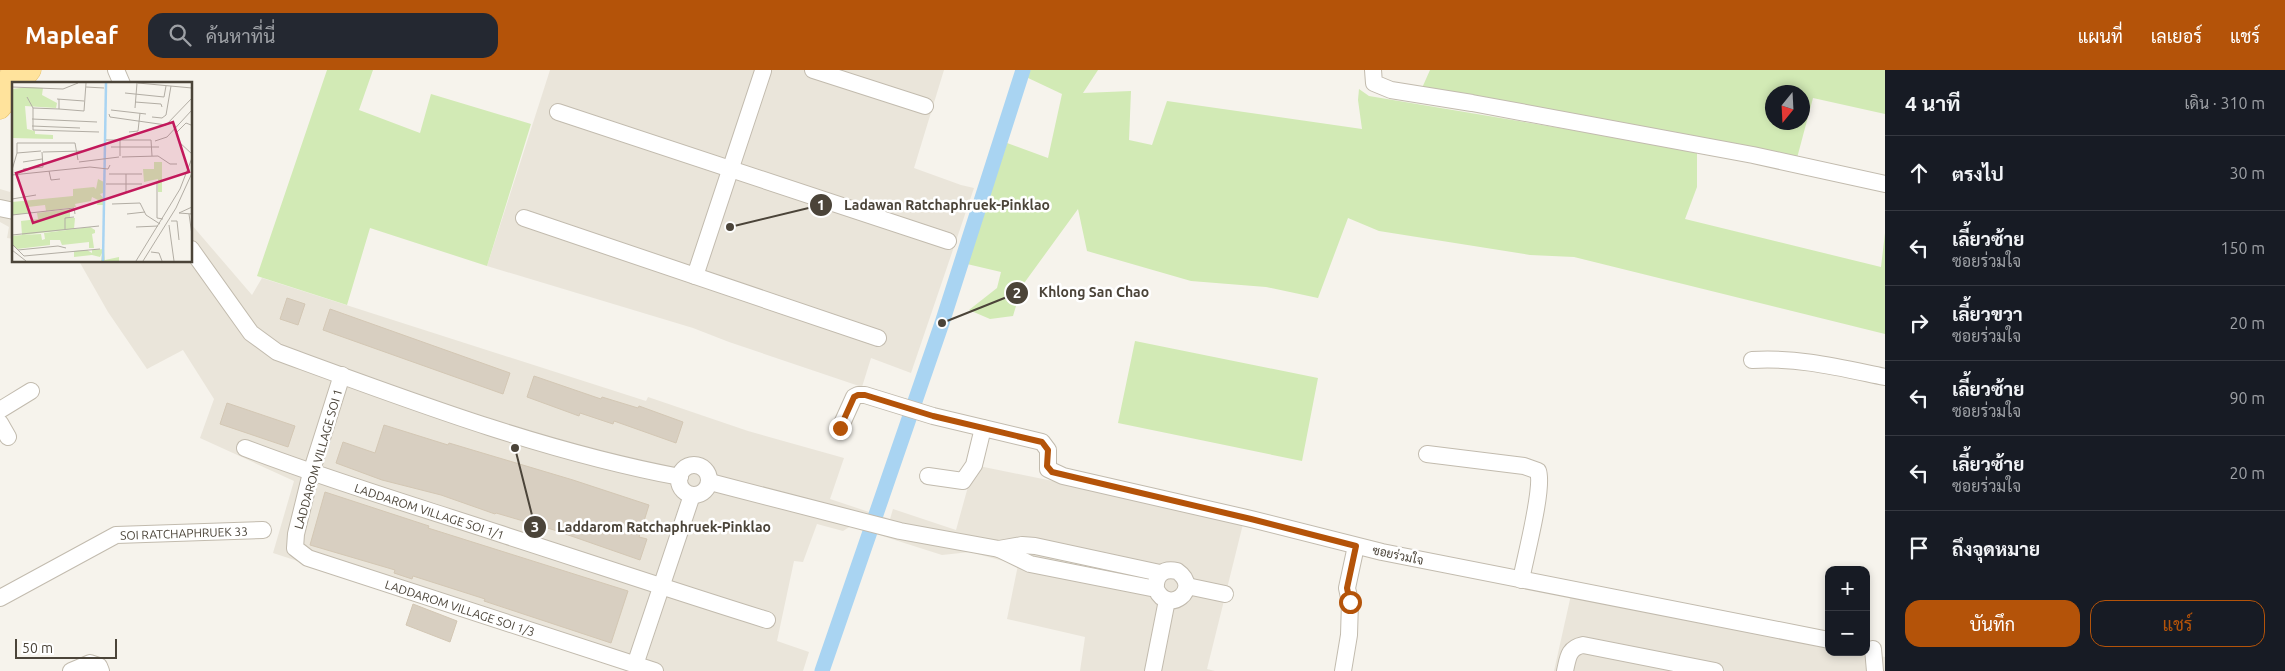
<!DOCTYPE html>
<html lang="th">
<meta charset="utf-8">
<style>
body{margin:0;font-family:Ubuntu,Sarabun,sans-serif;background:#242831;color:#f1f3f6}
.controls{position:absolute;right:15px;bottom:15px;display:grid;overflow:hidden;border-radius:10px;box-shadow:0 2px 8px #0003}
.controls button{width:45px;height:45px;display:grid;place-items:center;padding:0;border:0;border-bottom:1px solid #363941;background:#171b24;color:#f1f3f6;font:25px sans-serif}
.compass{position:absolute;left:1765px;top:15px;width:45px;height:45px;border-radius:50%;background:#171b24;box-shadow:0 2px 8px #0003;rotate:198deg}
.scale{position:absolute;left:15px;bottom:12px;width:102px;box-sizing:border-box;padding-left:5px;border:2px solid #4b4439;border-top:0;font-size:14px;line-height:18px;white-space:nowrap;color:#4b4439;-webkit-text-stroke:4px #fff;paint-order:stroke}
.stop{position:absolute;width:15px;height:15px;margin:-11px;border:4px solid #b45309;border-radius:50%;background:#fff}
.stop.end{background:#b45309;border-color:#fff;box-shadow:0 1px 5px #0008}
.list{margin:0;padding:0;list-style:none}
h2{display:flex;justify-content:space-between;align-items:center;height:65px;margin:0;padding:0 20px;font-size:21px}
h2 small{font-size:16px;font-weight:400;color:#9ea1a6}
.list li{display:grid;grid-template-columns:32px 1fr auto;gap:15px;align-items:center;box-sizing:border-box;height:75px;padding:0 20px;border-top:1px solid #363941}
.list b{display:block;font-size:19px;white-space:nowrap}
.list p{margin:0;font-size:16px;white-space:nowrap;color:#9ea1a6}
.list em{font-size:16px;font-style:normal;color:#9ea1a6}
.actions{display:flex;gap:10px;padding:15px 20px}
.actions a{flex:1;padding:11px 0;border:1px solid #b45309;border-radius:15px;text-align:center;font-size:18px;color:#b45309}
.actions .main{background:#b45309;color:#fff}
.icon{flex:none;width:28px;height:28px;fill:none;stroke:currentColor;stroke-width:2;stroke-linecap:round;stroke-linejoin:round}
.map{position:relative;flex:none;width:1885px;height:601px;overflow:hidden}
header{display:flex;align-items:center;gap:30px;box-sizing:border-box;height:70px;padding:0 25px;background:#b45309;color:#fff}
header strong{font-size:24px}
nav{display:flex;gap:28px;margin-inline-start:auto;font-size:18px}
.search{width:350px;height:45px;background:#242831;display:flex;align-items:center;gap:12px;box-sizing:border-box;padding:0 18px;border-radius:15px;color:#9ea1a6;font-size:19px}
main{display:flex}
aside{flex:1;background:#171b24}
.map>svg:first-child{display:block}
.residential{fill:#eae5da}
.green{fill:#d2eab5;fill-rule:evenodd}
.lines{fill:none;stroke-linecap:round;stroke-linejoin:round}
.canal{stroke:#a9d4f2;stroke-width:15}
.building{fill:#d8cfc1;stroke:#d3c7b4}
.minor-casing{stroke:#c2bbae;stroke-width:18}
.major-casing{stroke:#e6c16a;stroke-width:21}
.minor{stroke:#fff;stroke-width:16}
.major{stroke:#ffe39c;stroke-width:20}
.route{stroke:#b45309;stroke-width:6}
.labels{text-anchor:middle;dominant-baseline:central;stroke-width:5;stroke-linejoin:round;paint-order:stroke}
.street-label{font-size:12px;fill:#4b4439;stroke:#fff}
.inset-river{fill:none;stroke:#a9d4f2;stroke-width:2.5}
.inset-road{fill:none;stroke:#b2ada4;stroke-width:1}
.view{fill:#c2185b;fill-opacity:0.15;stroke:#c2185b;stroke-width:2.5}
.inset-edge{fill:none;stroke:#4b4439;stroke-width:2.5}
.leader{fill:none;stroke:#4b4439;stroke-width:2}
.callout-dot{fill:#4b4439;stroke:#fff;stroke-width:2}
.mark-label{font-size:15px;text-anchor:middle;font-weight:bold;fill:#fff}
.callout-label{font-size:14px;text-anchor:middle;font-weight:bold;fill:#4b4439;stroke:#fff;stroke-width:5;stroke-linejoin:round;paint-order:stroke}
</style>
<header>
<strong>Mapleaf</strong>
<div class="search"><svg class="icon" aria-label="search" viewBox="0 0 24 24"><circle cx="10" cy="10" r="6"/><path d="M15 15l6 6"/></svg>ค้นหาที่นี่</div>
<nav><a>แผนที่</a><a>เลเยอร์</a><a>แชร์</a></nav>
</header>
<main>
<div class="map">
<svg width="1885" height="601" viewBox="0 0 1885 601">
<rect width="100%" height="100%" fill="#f6f3ec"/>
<path class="residential" d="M550,0H944L914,98L961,115L974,118L911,303L871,288L862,317L729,272L693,258L487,196Z
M13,113L14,114V169L7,168L9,157L0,152V119L10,122Z
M191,154L252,225L262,208L646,331L648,327L748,361L844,388L830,429L890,449L893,439L956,460L974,395L1244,450L1207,599L1215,601H1080L1085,567L1007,549L1018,495L970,482L942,485L851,456L843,461L817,454L803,492L794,491L777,571L809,582L803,601H635L273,483L294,411L200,368L214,329L183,280L147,299L108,242L79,191H191Z
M1571,525L1829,576V582H1862L1885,587V601H1554Z"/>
<path class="green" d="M327,0H373L359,40L420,63L431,24L531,54L487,196L370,158L347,235L257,206Z
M1030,0H1098L1083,23L1131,21L1129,70L1152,75L1167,31L1362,59L1358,30L1359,19L1369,26L1697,81V117L1685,149L1881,197L1885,163V264L1574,187L1530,185L1379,161L1348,148L1318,228L1266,217L1191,211L1087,181L1078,139L1022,216L1013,246L990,249L969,240L997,218L1001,202L967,194L1007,73L1048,88L1062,24L1026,7Z
M1430,0H1885V44L1813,28L1797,88L1422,18ZM1772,22H1802V52H1772Z
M1135,271L1318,308L1302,391L1118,353Z"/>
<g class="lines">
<path class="canal" d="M822,601L942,253L1023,0"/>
</g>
<path class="building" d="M287,228L305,234L298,255L280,249Z
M330,239L510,303L503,324L323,260Z
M534,306L601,329L602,327L638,338L639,336L683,352L676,373L614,351L613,354L580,343L579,346L527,327Z
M227,333L295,356L288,377L220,354Z
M384,355L448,375L449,373L573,410L649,435L639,467L647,469L640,490L554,460L496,443L495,444L441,425L382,410L336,393L343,372L375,383Z
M325,422L429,456L428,458L628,521L611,573L484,531L485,529L413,506L412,509L394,503L395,500L310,475Z
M413,534L457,551L450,572L406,555Z"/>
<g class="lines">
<defs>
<g id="minor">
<path d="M116,0L122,14"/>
<path d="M813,0L925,36"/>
<path d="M1373,0L1374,13L1391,20L1472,33L1753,85L1885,114"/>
<path d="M558,42L948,171"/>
<path d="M0,138L14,141"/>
<path d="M524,148L878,268"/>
<path d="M191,179L251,263L277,282C408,330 542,381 680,407"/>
<path d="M695,206L763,1"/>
<path d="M1752,290C1798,287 1841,298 1885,307"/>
<path id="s1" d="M342,305L311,403L296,464L295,478L308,488L655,601"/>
<path d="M0,340L31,321"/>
<path d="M0,353L8,367"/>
<path d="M840,358L854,327L858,325H865L933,346L1042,372L1048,380V399L1063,406L1251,449L1382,482L1829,570"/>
<path id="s2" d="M245,378C331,411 419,437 507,466C594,494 680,523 767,550"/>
<path d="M1427,384L1524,396L1538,401C1544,418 1525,488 1521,510"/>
<circle cx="694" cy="410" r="15"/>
<path d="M928,406L963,411L974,395L983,358"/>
<path d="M710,412L900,461L999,479L1022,475L1035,476L1160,503"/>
<path d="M999,479L1030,494L1156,519C1168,546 1203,519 1177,501C1163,498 1155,505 1156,519"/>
<path d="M1187,516L1225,524"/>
<path id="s3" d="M0,528L116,465L263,460"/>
<path d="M1873,579L1875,601"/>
<path d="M635,595L692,425"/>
<path d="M71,601L90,593L99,596L101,601"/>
<path d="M1153,601L1167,530"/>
<path d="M1343,601L1349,565L1350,532L1347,518L1356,476"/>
<path d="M1565,601C1568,588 1568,578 1583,575L1715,601"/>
</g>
<path id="major" d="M20,14L31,0
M0,18L14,0
M0,39L14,22"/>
</defs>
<use href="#minor" class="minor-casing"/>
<use href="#major" class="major-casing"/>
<use href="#minor" class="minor"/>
<use href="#major" class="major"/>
</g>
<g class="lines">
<path class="route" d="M840,358L854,327L858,325H865L933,346L1042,372L1048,380L1047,396L1052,402L1251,449L1356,476L1347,518L1350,532"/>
</g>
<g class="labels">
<g class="street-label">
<text transform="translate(318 389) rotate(-74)">LADDAROM VILLAGE SOI 1</text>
<text stroke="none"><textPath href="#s2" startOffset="195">LADDAROM VILLAGE SOI 1/1</textPath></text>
<text stroke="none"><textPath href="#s3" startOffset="200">SOI RATCHAPHRUEK 33</textPath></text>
<text transform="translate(1398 485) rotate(12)">ซอยร่วมใจ</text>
<text stroke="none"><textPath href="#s1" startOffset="356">LADDAROM VILLAGE SOI 1/3</textPath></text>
</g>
</g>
<g transform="translate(12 12)">
<rect width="180" height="180" fill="#f6f3ec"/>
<path d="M17,5L31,6L30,13L45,21L44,26L13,24L15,47L23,49V52L41,53V57L0,56V7ZM142,80H150V110H146V97L132,100L131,87H142ZM86,97L92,100L91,111L88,112L92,117L91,123H85L86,118L80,115L79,119L63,122L64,125L34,129L33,123L16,125L17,131L0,133V120L61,114V107L82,105L84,107ZM58,127V136H63L62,147L11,153L29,152L30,158L33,157L32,151L78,145L83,148V151L80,152L82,166H77V160L50,163L48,158H38V163L5,167L1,164L0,154L10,153L9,139L26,137L25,131ZM92,167L93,178L107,175V179H89L90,171L88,175L80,173L62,175V169L75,168L80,171V168Z" fill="#d2eab5"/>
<path class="inset-river" d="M91,179L94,1"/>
<path class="inset-road" d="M126,1L180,6M0,5L51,7L66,1M74,5L92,6M113,11L152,15L154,4M15,15L21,26V48L87,50M45,17L72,19M47,17V27L72,29L74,1M123,20L149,22L150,25M21,26L47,27M123,26L125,1M99,28L134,32M97,32L98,35L154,43L180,16M140,35L150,36L154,33L159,4M20,37L85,40M20,44L68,46M117,50L126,49L128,31M165,50L174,41L179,43M94,58H139L140,74M143,59L155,55L180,28M167,60L180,72M99,65H147M31,70L70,69M5,71V61H63L66,78M108,74V58M110,75L146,74L158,82H165M11,80L30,77M67,80L107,75M11,87L31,85L30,70M0,88L5,71L29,69M37,89L39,98L48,97M97,92H130M0,93L78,85L96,87L98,83M145,101V136L151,137M94,102H130M114,111V92M0,117L24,113M100,122L128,121L134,133L148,142M180,125L167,131L180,132M115,132L133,130M177,132L180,153M0,133L62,126L63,132M159,139H165L167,158M157,143L162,179M124,145L146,144M53,148V136L62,135M0,153L87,144M0,162L12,174L88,167M0,168L14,179M6,168L46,164L54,166M139,170L147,171L150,179M124,179L168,107L180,76M131,179L164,126L180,91"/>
<path class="view" d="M161,40L177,90L21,141L4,91Z"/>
<rect width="180" height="180" class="inset-edge"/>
</g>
<path class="leader" d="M730 157L821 135M942 253L1017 223M515 378L535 457"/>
<g class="callout-dot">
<circle cx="730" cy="157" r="5"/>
<circle cx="942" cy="253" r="5"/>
<circle cx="515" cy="378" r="5"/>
<circle cx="821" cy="135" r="12"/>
<circle cx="1017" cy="223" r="12"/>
<circle cx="535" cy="457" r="12"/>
</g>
<g class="mark-label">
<text x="821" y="140">1</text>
<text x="1017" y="228">2</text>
<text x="535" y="462">3</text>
</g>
<g class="callout-label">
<text x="947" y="140">Ladawan Ratchaphruek-Pinklao</text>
<text x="1094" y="227">Khlong San Chao</text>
<text x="664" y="462">Laddarom Ratchaphruek-Pinklao</text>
</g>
</svg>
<div class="controls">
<button>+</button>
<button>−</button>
</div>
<svg class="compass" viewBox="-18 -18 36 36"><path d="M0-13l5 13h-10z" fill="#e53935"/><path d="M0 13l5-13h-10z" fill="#9ea1a6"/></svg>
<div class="scale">50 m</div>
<div class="stop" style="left:1350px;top:532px"></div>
<div class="stop end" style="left:840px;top:358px"></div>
</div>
<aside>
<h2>4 นาที<small>เดิน · 310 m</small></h2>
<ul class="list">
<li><svg class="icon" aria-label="ahead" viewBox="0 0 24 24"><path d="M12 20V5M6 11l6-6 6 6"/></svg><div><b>ตรงไป</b></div><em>30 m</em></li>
<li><svg class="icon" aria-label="left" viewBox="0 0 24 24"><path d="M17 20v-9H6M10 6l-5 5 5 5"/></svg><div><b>เลี้ยวซ้าย</b><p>ซอยร่วมใจ</p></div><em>150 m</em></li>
<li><svg class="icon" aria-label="right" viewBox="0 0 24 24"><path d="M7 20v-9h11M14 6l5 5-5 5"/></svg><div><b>เลี้ยวขวา</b><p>ซอยร่วมใจ</p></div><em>20 m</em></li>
<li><svg class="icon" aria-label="left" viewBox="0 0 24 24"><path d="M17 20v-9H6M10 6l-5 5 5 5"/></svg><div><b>เลี้ยวซ้าย</b><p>ซอยร่วมใจ</p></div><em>90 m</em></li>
<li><svg class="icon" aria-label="left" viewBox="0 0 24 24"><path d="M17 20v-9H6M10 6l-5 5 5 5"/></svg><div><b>เลี้ยวซ้าย</b><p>ซอยร่วมใจ</p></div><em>20 m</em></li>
<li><svg class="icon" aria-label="arrive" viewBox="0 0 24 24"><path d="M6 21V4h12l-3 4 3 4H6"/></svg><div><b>ถึงจุดหมาย</b></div></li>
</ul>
<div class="actions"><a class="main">บันทึก</a><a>แชร์</a></div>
</aside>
</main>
